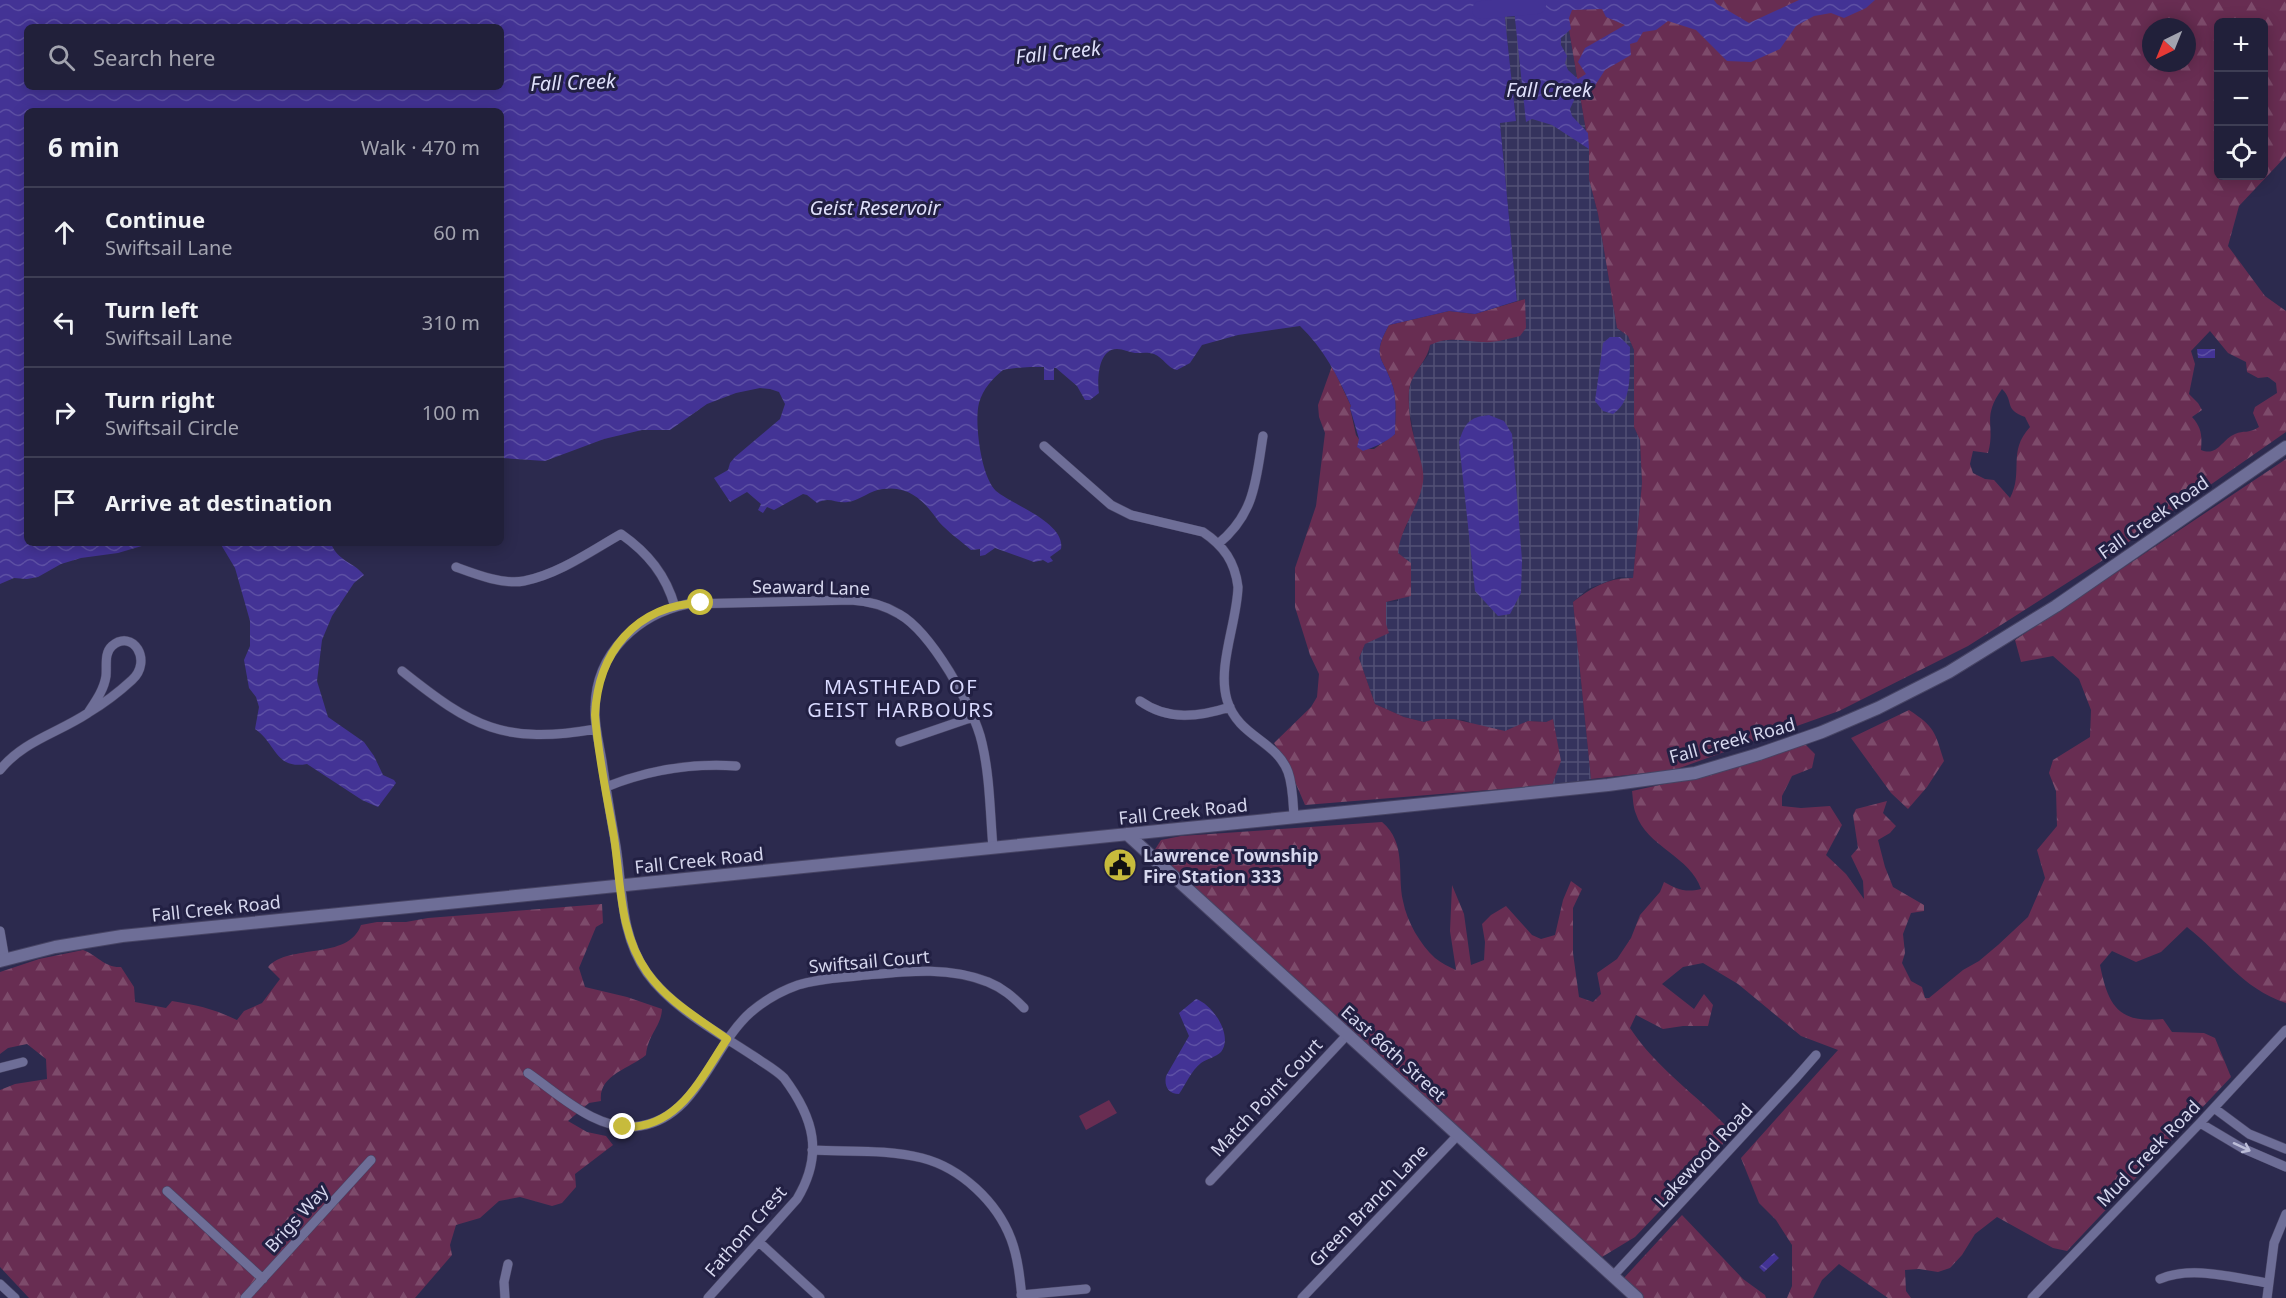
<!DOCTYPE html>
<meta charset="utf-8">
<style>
body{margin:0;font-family:"Noto Sans",sans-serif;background:#292842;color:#f1f3f6}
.controls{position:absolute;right:18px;top:18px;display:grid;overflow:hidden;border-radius:9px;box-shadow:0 3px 15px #0003}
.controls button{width:54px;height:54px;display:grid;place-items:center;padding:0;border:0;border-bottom:2px solid #3e3e54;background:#21203a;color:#f1f3f6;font:30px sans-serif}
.compass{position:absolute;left:2142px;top:18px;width:54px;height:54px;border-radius:50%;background:#21203a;box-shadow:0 3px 15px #0003;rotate:223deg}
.stop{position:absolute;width:18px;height:18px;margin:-14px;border:4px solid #c7bb3c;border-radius:50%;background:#fff}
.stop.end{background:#c7bb3c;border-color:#fff;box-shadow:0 2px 6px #0008}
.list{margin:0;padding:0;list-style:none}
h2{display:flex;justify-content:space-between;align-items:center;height:78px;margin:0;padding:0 24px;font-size:26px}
h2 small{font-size:20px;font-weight:400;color:#a2a3af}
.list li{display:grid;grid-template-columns:39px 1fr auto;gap:18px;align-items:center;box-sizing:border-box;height:90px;padding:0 24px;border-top:2px solid #3e3e54}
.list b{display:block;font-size:22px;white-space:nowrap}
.list p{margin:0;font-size:20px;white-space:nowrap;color:#a2a3af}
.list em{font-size:20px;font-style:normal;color:#a2a3af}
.icon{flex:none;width:33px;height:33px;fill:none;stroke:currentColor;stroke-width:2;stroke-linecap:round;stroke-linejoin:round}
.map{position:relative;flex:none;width:2286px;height:1298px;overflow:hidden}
.search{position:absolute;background:#21203a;box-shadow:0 3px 15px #0003;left:24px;top:24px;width:480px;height:66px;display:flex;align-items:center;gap:15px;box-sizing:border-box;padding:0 21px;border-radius:9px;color:#a2a3af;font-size:22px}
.panel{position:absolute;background:#21203a;box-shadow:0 3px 15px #0003;left:24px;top:108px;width:480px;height:438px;border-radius:9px}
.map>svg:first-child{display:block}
.industrial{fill:url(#industrial-grid)}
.forest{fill:url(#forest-firs);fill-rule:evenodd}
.pitch{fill:#682d52}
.water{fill:url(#water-waves);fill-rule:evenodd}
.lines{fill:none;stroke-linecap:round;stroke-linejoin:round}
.river{stroke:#433395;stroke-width:18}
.street-casing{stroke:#474464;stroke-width:10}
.secondary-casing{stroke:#474464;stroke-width:14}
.street{stroke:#6e6e97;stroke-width:9}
.secondary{stroke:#6e6e97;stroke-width:12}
.oneway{stroke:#bcbdd8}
.route{stroke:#c7bb3c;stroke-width:8}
.labels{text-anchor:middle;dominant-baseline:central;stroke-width:6;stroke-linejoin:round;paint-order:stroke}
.street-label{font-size:18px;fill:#d6d7ee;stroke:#222043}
.poi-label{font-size:18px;font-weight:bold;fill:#d6d7ee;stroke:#222043;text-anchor:start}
.water-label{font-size:20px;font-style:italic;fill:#dfe0fb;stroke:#222043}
.neighbourhood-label{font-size:20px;letter-spacing:1.5px;fill:#d9daff;stroke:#222043}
</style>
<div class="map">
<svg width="2286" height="1298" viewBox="0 0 2286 1298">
<defs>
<pattern id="industrial-grid" width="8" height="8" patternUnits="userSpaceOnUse" patternTransform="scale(1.5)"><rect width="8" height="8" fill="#35335d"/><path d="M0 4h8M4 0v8" fill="none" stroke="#525075"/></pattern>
<pattern id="forest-firs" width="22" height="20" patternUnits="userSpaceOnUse" patternTransform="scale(1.5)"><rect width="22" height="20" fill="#682d52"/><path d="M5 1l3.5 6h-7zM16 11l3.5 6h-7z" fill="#7d4b6b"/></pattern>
<pattern id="water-waves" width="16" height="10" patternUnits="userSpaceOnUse" patternTransform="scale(1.5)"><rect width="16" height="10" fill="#433395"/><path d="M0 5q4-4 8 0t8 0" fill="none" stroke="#5d50a4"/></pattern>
</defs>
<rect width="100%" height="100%" fill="#2c2a4e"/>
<path class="industrial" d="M1503,0H1564L1589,149V179L1598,214L1617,328L1628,336L1634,350V427L1640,440L1642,483L1633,578L1619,577L1588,589L1573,602L1591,779L1552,785L1560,761L1553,719L1546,722L1528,721L1505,732L1483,728L1464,720L1435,719L1424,722L1404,717L1375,704L1359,658L1365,644L1386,624V602L1398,601L1405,559L1398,553L1399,540L1407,525L1414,437L1409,407V390L1413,376L1429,354L1430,345L1438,341L1457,339L1484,342L1525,299L1517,301L1500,122L1516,121Z"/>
<path class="forest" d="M1564,0H2286V156L2239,206L2228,246L2265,296L2286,311V432L2100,562L1968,646L1839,711L1674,770L1591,779L1573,602C1590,588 1610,577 1633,578L1642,483L1640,440L1634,427V350L1628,336L1617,328L1598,214L1589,179V149ZM2218,22H2264V176H2218ZM2151,27H2187V63H2151ZM2210,331L2228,353L2246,362L2247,372L2258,378L2268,377L2276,383L2277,393L2255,407L2253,413L2259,427C2248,434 2244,430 2235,434C2222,439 2218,457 2201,450C2202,436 2202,428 2192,417L2202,410L2198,403L2189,394L2195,364L2191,351ZM2002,389C2015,402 2003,409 2025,417L2030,427C2007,452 2024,472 2010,498L1994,480L1985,479L1973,473L1970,464L1973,451L1988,453C1996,425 1981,418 2002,389Z
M1525,299L1526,328L1520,336C1508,339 1495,343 1482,342C1464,341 1448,336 1430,345C1427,363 1411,372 1409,391C1408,406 1410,423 1414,437C1417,453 1427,470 1422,487C1417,510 1400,529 1398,553L1411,563V596L1386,602V624L1389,633L1365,644L1359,658L1375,704L1404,717L1424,722L1435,719H1454L1505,731L1528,721L1546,722L1553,719L1561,761L1552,785L1305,805L1287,763L1274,743L1311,707L1317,697L1319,674L1310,655L1295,607V568L1316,506L1325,433L1319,417L1318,405L1332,366L1351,406L1350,408L1356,435L1366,449H1374L1395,434C1395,420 1397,400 1393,387C1384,357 1370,359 1389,325L1449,311L1475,314Z
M2286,459V1003C2241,988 2222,954 2187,927L2161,952L2136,962L2112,951L2100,965C2108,1005 2118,1024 2163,1019L2172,1032L2204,1033L2215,1038L2231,1077L2067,1251L2053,1248L1997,1217L1975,1234L1962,1255L1950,1268L1938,1272L1919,1269L1905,1270L1906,1291L1911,1298H1888L1839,1264L1822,1280L1813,1298H1787L1792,1286V1245L1776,1220L1759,1203L1741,1158L1838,1050L1801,1036L1738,984L1703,963L1683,967L1662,984L1694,1009L1704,994L1713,1005L1708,1026H1683L1663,1029L1636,1015L1630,1028C1657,1069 1697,1095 1730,1130L1721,1147L1635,1237L1602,1257L1439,1112L1154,851L1161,840L1181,836L1382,822C1407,843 1397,874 1403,901C1407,922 1420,944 1435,958C1441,963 1449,967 1456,970L1450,931L1452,885L1464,914L1471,965L1484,960L1485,942L1482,924L1491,915L1506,906L1532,935L1541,939L1555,935L1563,900L1571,881L1582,889L1573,908V953L1579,997L1593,1002L1601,994L1597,973L1617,959L1631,938L1640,915L1660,892L1664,882C1677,889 1685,893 1701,889C1691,857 1646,846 1636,814C1633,807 1633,798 1632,791L1710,774L1804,743L1815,754L1812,768L1792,776L1782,796V806L1801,808L1830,806L1842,825L1826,855L1846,874L1864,899L1863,881L1851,856L1858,848L1853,815L1856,809L1887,801L1883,813L1896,826L1890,833L1878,840L1885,867L1893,887L1924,905V911L1911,913L1903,934L1905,953L1902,963L1911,981L1922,987L1925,998H1929L1963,970L1979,961L1998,945L2028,917L2045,878L2037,850L2057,826L2056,791L2049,773L2053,760L2090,737L2091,710L2079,679L2053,656L2021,662L2015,640Z
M1909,710C1935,727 1935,732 1944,761L1927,787L1908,809L1891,793L1851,738Z
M602,904L603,923L596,927L579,968L585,987L627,997L662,1009C661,1027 648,1034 646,1055C629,1069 598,1075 601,1101L589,1103L568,1121L587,1132L606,1136L613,1145L575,1174L576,1187L562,1203L552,1206L520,1197L499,1201L480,1218L456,1225L450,1245L452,1255L415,1298H29L0,1267V1090L15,1084L47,1079L46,1059L27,1044L8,1048L0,1054V972L39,959L83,950C97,955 105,968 121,967L134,987L135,1002L166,1008L172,1001C197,1005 214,1009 237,1020L244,1011L262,1003L280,979L268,967C289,943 348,961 361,925L377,922H406L428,918Z
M1682,1215L1743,1279L1765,1295L1766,1298H1644L1623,1279Z"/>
<path class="pitch" d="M1109,1100L1117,1113L1086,1130L1079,1116Z"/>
<path class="water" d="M0,0H1503L1516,121L1500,123L1517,301L1475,314L1449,311L1389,325C1370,359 1384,357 1393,387C1397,400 1395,420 1395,434C1385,443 1374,447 1363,451L1357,447L1359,439L1350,408L1351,406C1338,376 1323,348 1300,326L1238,335L1202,345L1190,363L1177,370C1167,368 1164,358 1154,354C1148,352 1142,353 1135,353C1129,352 1123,349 1117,349C1098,349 1097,380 1099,393L1090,400H1085L1077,386L1056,368H1054V380H1044V367C1031,367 1015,367 1003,370C992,379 983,389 979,403C974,422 981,477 996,491C1013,505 1066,523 1061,549L1050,557L1053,561L1048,563L1043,560L1034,562L995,548L985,555L980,556V549L971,550C961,541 948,532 939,522C925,502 910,485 883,489C870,490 861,500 848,502C835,504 830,496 817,503L807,495L803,494L774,510L767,507L763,513L758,510L761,504L747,492L730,502L714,478L728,470L730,463L735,457L780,419L785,404L779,392L770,389L760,388L736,393L707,404L670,430H642L604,439L545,461L501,458V111H27V543H152L118,553L81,558L61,564L38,577L27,579L14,578L0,584ZM27,27H501V87H27Z
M1513,0H1714L1717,4L1749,23L1799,0H1875L1866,8L1844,18L1831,13L1814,16L1796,26L1780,49L1751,62L1727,61L1696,30L1668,21L1656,30L1643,32L1637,42L1630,44L1631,55L1605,70L1594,87L1575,98L1570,109L1572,116L1588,133L1589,149L1552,125L1532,119L1526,122ZM1602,9L1606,17L1625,25L1585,48L1578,62L1586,74L1578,79L1568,70L1565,63L1567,56L1561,45V38L1571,29L1569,18L1572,10Z
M1610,337H1620L1630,347C1629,370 1634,400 1613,414L1603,411L1595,401L1603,343Z
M2197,349H2215V358H2198Z
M1489,415L1504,421L1512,434L1522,560L1521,593L1510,614L1498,616L1475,591L1459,442C1465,423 1469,417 1489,415Z
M220,543H331C337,561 354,562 364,575L354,583L332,616L322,640L317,681L328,717L364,742L374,756L383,775L394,780L396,783L378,807L362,800L307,764C275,770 276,743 255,729L259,707L256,697L249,688L244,660L250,646V621L235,568Z
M1196,999C1212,1004 1234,1035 1221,1052C1216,1057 1207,1059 1201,1063C1191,1071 1186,1084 1179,1094C1168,1094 1164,1086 1166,1076L1189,1036L1179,1013Z
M1774,1253L1779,1258L1764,1272L1759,1267Z"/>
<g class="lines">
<path class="river" d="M1481,10L1537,5"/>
<defs>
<path id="street" d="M1044,446L1111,505L1131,515L1203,532C1224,546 1235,562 1238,587C1237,623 1217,666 1227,700C1238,737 1276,740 1288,772C1293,786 1293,803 1294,817
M1218,544C1255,514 1256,480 1263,436
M456,567C475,574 503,585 524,581C559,574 591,551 621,534C648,553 666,575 675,607
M402,671C472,727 504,745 596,729
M1140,701C1168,721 1199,717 1230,707
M900,742L973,717
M0,770C23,741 58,733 88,713C103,704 119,692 132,680C153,661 133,628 112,646C104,653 107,666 106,676C104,690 95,702 88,713
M606,787C648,770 691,763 736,766
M0,931L5,960
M0,1068L23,1062
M528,1073C560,1095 598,1133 640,1126C698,1117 712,1046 751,1012C765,1000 781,991 798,985C817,979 837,978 857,976C901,972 946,965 988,982C1003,988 1013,997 1024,1008
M2214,1108L2249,1134L2286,1149
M2200,1123L2242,1148L2286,1167
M812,1150C849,1152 887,1149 922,1158C961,1168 997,1202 1011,1239C1018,1258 1020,1278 1022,1298
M1210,1181L1347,1035
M167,1191L263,1279
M759,1242L820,1298
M1613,1276L1795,1079L1816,1055
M2160,1279C2192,1265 2234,1278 2268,1283
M0,1284L15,1298
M1021,1295L1086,1289
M245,1298L371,1160
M505,1298L504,1282L508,1264
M708,1298L797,1199C824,1154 814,1118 784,1078C776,1070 765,1064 755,1057C719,1033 672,1008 647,973C620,935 623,890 616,846C611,818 606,789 602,761C599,743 594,725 595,707C596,653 638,614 688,604L851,600C869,601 884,605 899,614C931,632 974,707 982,743C990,777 990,813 993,848
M1302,1298L1457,1136
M2032,1298L2200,1123L2286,1030
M2267,1298L2274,1243L2286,1214"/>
<path id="secondary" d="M1127,834L1637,1298
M0,961L55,947L122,936L1375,809L1608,785L1695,773L1759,754L1822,732L1878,708L1949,672L2056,606L2286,447"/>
</defs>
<use href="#street" class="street-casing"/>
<use href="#secondary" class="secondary-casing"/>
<use href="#street" class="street"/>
<use href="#secondary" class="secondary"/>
</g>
<defs><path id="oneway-shaft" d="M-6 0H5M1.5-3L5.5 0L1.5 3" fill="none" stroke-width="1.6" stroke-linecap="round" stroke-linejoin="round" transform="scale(1.5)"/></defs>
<use class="oneway" href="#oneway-shaft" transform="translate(2242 1147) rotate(25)"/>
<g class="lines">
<path class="route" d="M623,1127C678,1130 701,1078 727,1039C699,1019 667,1001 647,972C619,932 621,883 614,837C607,796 598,756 595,715C598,653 635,605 701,603"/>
</g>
<defs>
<symbol id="civic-disc" viewBox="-11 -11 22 22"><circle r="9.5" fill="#c7bb3c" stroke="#222043"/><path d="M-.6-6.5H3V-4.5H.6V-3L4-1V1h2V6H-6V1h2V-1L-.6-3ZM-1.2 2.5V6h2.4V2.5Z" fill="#111"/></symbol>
</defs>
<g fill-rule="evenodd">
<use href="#civic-disc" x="1101" y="846" width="38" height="38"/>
</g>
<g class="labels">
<g class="street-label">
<text transform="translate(2153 517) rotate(-35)">Fall Creek Road</text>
<text transform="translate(811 587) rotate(1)">Seaward Lane</text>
<text transform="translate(1732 740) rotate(-15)">Fall Creek Road</text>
<text transform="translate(1183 811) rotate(-6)">Fall Creek Road</text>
<text transform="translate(699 860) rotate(-6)">Fall Creek Road</text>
<text transform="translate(216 908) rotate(-6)">Fall Creek Road</text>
<text transform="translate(869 961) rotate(-5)">Swiftsail Court</text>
<text transform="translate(1394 1053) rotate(42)">East 86th Street</text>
<text transform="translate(1266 1097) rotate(-47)">Match Point Court</text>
<text transform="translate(2148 1153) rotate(-46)">Mud Creek Road</text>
<text transform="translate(1703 1155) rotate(-47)">Lakewood Road</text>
<text transform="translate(1368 1205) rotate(-46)">Green Branch Lane</text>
<text transform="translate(296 1218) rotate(-48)">Brigs Way</text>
<text transform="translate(745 1231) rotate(-49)">Fathom Crest</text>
</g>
<g class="poi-label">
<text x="1143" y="855">Lawrence Township<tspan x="1143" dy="21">Fire Station 333</tspan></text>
</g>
<g class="water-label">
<text transform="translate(1058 52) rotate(-6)">Fall Creek</text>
<text transform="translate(573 82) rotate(-2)">Fall Creek</text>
<text x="1549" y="89">Fall Creek</text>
<text x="875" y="207">Geist Reservoir</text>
</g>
<g class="neighbourhood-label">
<text x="901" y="686">MASTHEAD OF<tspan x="901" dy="23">GEIST HARBOURS</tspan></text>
</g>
</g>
</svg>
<div class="controls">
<button>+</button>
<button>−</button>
<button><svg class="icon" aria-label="locate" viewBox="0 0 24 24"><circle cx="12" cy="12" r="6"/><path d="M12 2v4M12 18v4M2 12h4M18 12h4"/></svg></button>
</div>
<svg class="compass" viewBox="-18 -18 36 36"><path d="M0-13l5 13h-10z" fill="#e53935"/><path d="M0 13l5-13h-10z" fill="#a2a3af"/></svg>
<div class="stop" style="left:701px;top:603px"></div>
<div class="stop end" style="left:623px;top:1127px"></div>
<div class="search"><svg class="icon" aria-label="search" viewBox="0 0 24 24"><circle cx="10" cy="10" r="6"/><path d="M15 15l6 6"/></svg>Search here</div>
<section class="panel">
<h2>6 min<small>Walk · 470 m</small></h2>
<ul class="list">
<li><svg class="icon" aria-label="ahead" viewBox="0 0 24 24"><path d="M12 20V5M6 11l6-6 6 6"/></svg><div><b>Continue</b><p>Swiftsail Lane</p></div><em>60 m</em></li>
<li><svg class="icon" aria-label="left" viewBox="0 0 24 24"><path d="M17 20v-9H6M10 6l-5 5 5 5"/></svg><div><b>Turn left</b><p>Swiftsail Lane</p></div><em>310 m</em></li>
<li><svg class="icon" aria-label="right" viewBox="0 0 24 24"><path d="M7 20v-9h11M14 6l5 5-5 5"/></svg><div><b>Turn right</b><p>Swiftsail Circle</p></div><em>100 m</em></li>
<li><svg class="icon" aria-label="arrive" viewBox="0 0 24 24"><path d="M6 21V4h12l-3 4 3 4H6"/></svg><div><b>Arrive at destination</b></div></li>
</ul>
</section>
</div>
